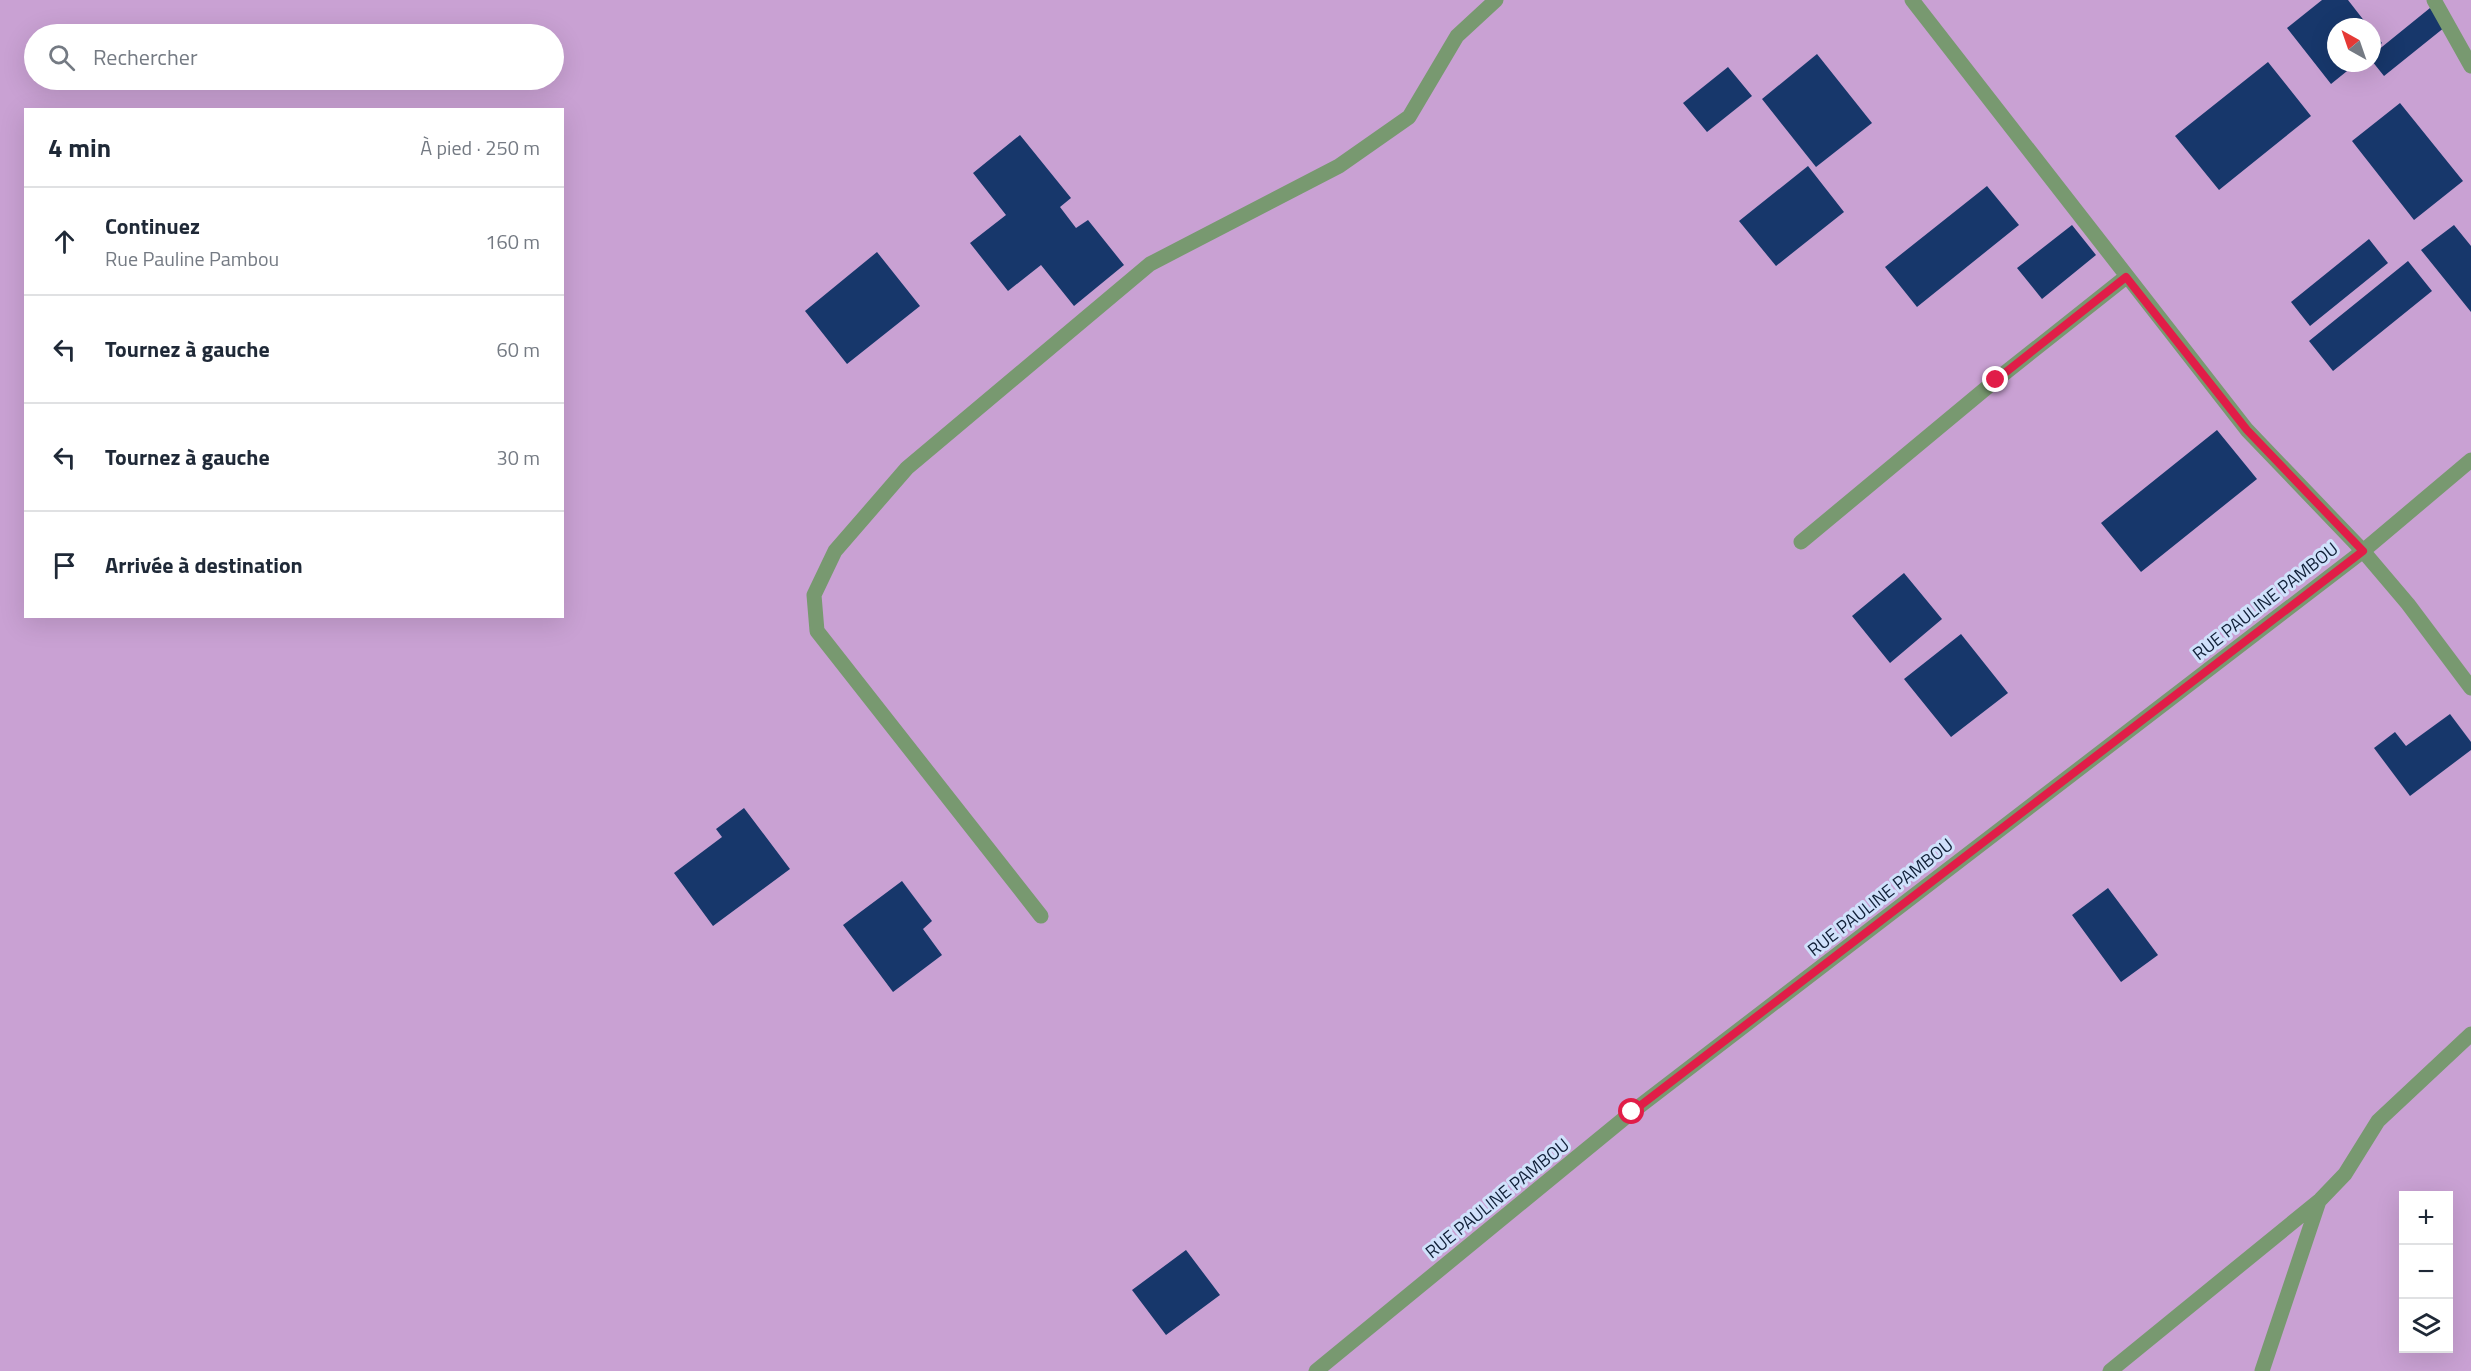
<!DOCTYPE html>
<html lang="fr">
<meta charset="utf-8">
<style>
body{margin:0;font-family:"Titillium Web",sans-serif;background:#f6f6f7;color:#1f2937}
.controls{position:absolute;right:18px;bottom:18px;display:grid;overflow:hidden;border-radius:0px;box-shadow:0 6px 24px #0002}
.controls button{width:54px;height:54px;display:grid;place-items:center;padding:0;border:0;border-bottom:2px solid #e0e1e3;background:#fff;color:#1f2937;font:30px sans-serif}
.compass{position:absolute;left:2327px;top:18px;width:54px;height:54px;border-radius:50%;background:#fff;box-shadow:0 6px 24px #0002;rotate:320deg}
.stop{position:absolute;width:18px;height:18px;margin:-14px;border:4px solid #e11d48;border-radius:50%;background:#fff}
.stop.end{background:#e11d48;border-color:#fff;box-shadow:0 2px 6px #0008}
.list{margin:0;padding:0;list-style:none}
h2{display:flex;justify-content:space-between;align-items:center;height:78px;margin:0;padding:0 24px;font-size:26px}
h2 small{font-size:20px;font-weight:400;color:#747a83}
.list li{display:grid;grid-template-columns:39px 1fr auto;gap:18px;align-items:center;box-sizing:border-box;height:108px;padding:0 24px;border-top:2px solid #e0e1e3}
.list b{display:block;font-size:22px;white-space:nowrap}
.list p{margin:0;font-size:20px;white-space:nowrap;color:#747a83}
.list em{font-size:20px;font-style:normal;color:#747a83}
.icon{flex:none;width:33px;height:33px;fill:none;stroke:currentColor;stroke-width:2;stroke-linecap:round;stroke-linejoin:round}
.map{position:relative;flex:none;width:2471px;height:1371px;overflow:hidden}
.search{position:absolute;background:#fff;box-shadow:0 6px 24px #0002;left:24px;top:24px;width:540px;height:66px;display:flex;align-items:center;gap:15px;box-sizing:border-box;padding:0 21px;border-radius:33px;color:#747a83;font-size:22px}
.panel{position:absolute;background:#fff;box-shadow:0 6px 24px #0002;left:24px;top:108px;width:540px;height:510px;border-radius:0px}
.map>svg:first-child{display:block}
.green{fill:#c9a1d3;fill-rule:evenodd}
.building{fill:#17376b}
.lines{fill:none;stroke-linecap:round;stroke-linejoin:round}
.street{stroke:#789970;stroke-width:15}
.route{stroke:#e11d48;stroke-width:8}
.labels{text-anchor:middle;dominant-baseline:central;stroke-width:6;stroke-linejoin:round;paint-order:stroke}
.street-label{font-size:18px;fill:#101f37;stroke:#d0e1fb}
</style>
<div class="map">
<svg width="2471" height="1371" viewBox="0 0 2471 1371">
<rect width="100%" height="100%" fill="#d0e1fb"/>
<path class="green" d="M0,0H2471V1371H0ZM2336,27H2372V63H2336ZM34,34H554V80H34ZM26,110H562V616H26ZM2404,1196H2448V1348H2404Z"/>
<path class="building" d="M2322,0H2348L2369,27H2336V63H2357L2331,84L2287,28Z
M2430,8L2445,27L2384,76L2372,61V55Z
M2372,30L2382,43L2372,52Z
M1817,54L1872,123L1816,167L1762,99Z
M2268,62L2311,116L2219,190L2175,136Z
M1728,67L1752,96L1707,132L1683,103Z
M2400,103L2463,181L2414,220L2352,141Z
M1020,135L1071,198L1060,207L1076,228L1088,220L1124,265L1074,306L1041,265L1008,291L970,243L1006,215L973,173Z
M1808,166L1844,212L1776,266L1739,221Z
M1987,186L2019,225L1917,307L1885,267Z
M2072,225L2096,255L2042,299L2017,268Z
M2454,225L2471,246V312L2421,250Z
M2369,239L2388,263L2310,326L2291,302Z
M877,252L920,306L847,364L805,311Z
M2408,261L2432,291L2333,371L2309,341Z
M2217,430L2257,479L2141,572L2101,523Z
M1904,573L1942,619L1890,663L1852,616Z
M1961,634L2008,693L1951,737L1904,679Z
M2450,714L2471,742V750L2410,796L2374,748L2395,732L2406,746Z
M744,808L790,869L713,926L674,873L722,837L716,829Z
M902,881L932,921L923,929L942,955L893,992L843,925Z
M2108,888L2158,955L2121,982L2072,915Z
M1186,1250L1220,1295L1166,1335L1132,1290Z"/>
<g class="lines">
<path class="street" d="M1912,0L2247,430L2363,551L2408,604L2471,688
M2434,0L2471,66
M1801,542L1996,380L2126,277
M1041,916L817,631L814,595L835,551L907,468L1150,264L1339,166L1409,117L1457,36L1496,0
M1316,1371L1632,1112L2363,551L2471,460
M2110,1371L2320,1200L2345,1174L2378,1121L2471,1034
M2262,1371L2319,1201"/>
</g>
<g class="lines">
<path class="route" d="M1632,1112L2363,551L2247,430L2126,277L1996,380"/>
</g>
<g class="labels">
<g class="street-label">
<text transform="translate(2265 601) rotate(-38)">RUE PAULINE PAMBOU</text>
<text transform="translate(1880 897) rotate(-38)">RUE PAULINE PAMBOU</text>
<text transform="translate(1497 1198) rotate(-39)">RUE PAULINE PAMBOU</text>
</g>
</g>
</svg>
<div class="controls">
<button>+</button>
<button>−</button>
<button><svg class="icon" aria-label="layers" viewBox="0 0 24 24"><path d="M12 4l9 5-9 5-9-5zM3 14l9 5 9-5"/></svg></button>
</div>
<svg class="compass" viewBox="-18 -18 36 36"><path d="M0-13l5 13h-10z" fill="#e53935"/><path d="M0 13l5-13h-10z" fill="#747a83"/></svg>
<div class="stop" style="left:1632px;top:1112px"></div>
<div class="stop end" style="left:1996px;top:380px"></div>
<div class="search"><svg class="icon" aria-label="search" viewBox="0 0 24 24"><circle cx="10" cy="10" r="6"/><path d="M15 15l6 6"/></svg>Rechercher</div>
<section class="panel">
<h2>4 min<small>À pied · 250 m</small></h2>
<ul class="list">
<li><svg class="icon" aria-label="ahead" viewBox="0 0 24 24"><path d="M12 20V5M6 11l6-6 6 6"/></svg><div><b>Continuez</b><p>Rue Pauline Pambou</p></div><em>160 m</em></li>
<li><svg class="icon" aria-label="left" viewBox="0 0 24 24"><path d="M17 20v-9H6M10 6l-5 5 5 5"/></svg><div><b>Tournez à gauche</b></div><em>60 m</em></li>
<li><svg class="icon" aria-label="left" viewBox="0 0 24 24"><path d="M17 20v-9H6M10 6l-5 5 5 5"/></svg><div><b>Tournez à gauche</b></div><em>30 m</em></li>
<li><svg class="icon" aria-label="arrive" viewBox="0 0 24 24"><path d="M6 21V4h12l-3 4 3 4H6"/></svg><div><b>Arrivée à destination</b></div></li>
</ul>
</section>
</div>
